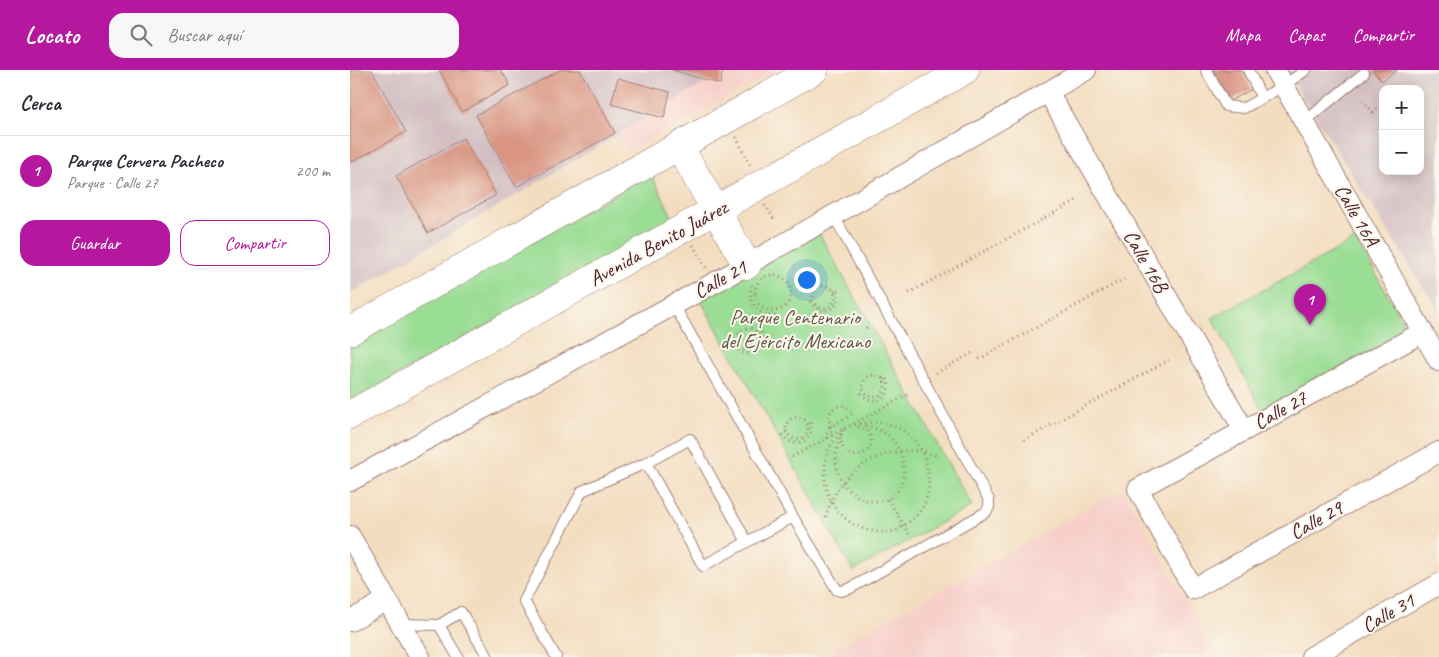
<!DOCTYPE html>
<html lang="es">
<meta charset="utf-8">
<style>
body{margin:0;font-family:Caveat,sans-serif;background:#f7f7f7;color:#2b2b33}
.controls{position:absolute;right:15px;top:15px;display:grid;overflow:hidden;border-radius:10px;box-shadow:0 2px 12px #0003}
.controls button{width:45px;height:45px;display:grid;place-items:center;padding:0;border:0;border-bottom:1px solid #e1e1e2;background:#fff;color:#2b2b33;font:25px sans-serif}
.you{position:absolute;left:456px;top:209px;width:18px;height:18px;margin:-12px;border:4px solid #fff;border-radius:50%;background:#1a73e8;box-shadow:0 0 0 8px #1a73e833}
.badge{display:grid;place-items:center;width:32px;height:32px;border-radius:50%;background:#b5179e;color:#fff;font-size:16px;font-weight:700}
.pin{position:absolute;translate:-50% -41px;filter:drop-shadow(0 1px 2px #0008)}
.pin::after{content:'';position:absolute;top:26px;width:18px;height:15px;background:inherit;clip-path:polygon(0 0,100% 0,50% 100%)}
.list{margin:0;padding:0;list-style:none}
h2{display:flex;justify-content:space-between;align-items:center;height:65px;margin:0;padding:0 20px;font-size:21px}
h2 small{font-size:16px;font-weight:400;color:#7c7c81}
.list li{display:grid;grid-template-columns:32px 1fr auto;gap:15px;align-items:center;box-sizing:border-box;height:70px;padding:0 20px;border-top:1px solid #e1e1e2}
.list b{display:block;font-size:19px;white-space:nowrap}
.list p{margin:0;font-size:16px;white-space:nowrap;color:#7c7c81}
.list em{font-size:16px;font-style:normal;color:#7c7c81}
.actions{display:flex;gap:10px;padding:15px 20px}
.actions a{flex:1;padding:11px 0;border:1px solid #b5179e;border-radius:15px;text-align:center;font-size:18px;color:#b5179e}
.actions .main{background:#b5179e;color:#fff}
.icon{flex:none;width:28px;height:28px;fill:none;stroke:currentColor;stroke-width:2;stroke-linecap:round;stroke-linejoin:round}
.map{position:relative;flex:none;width:1089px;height:587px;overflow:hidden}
header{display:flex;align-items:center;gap:30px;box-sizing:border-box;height:70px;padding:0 25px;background:#b5179e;color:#fff}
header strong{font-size:24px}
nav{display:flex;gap:28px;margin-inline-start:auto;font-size:18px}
.search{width:350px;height:45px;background:#f7f7f7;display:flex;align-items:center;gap:12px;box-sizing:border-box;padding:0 18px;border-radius:15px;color:#7c7c81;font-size:19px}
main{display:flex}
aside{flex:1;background:#fff}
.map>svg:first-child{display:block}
.built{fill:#f7d0ca}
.industrial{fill:#d2bec2;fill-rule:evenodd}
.green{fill:#9add94;stroke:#727e60}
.building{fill:#d99582}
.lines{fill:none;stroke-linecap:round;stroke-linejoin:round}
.service-casing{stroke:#9e7e75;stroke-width:12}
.minor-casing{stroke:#9e7e75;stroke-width:22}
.primary-casing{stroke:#9e7e75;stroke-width:29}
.path{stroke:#9e7e75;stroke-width:3;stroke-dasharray:1 4;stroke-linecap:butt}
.service{stroke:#fff;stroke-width:10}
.minor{stroke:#fff;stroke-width:20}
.primary{stroke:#fff;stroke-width:28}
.labels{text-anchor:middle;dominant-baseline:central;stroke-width:4;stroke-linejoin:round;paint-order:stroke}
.street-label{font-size:21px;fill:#4a1f2b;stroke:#fbf7ec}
.park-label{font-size:21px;fill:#62584a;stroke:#fbf7ec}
</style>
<header>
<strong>Locato</strong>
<div class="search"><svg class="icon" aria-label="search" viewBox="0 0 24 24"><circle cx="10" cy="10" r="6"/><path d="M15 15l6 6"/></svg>Buscar aquí</div>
<nav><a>Mapa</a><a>Capas</a><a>Compartir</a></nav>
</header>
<main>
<aside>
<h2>Cerca<small></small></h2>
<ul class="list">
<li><span class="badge">1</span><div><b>Parque Cervera Pacheco</b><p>Parque · Calle 27</p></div><em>200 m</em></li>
</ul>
<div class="actions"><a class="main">Guardar</a><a>Compartir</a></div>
</aside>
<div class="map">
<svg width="1089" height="587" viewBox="0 0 1089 587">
<rect width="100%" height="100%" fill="#fbf7ec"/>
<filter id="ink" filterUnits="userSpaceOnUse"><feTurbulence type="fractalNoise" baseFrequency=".02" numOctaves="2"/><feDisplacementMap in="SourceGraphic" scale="10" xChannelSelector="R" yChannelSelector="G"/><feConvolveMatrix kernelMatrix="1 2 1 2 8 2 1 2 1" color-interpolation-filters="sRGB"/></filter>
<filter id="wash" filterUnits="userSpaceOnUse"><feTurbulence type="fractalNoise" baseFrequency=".0096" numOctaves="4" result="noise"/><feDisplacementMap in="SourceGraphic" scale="20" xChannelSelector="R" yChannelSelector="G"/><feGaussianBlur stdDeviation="1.12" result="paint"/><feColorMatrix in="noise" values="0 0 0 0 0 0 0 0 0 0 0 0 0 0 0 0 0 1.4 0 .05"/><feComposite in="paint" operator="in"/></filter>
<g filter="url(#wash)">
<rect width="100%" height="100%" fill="#f3ddbf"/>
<path class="built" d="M234,0H428L279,81Z
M773,419L867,587H469Z"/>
<path class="industrial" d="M0,0H376L0,224Z
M936,0H1089V242ZM1033,19H1070V101H1033Z"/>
<path class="green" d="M301,104L324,150L0,332V273Z
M469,163L622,436L503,501L350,229Z
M1006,169L1058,261L913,341L862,248Z"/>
<g id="blocks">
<path class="building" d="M0,0H22L56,62L0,93Z
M89,0H151L160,15L112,42Z
M210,0H230L265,63L166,117L126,45Z
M322,0H373L370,14Z
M863,0H891L902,19L880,31Z
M1023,0H1047L1032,11Z
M268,8L320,22L314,48L261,34Z
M113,68L146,125L78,163L46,106Z"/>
</g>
</g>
<g filter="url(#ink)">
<use href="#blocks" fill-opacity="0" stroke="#9e7e75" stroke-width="1"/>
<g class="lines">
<defs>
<path id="service" d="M856,0L876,36L894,38L933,16L956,0
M898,0L912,28
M954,52L1014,3
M324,235L443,447L487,520L491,521L499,519L636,442L639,437V430L484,146
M397,472L353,496L296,393L340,369L397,472L443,447
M51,554L89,555L111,542L138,587
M89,555L108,587
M206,587L174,531L232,421L296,393"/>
<path id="minor" d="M925,0L1089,291
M698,22L894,360
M1073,262L788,419L843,519L1089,382
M0,411L397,195L736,0
M0,466L70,587
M0,551L37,530
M961,587L1089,514"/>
<path id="primary" d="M329,76L397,195
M0,261L464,0
M0,345L615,0"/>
</defs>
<use href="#service" class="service-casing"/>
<use href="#minor" class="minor-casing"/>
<use href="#primary" class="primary-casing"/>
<path class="path" d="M1013,30L1023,42L1033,34
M386,67L400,95
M415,135L424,149
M343,175L356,198
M405 223a18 18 0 1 1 36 0a18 18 0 1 1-36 0Z
M402,215C396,233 409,247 427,246
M463 227a11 11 0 1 1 22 0a11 11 0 1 1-22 0Z
M559,223L729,129
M460,231C470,249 494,239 487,219L484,221
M387 269a11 11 0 1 1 22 0a11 11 0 1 1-22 0Z
M516,258L518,256
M387,273L384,275C395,293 419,281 411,262
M629,289L774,209
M586,303L624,282
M513 316a11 11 0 1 1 22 0a11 11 0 1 1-22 0Z
M511,323C524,340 546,326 536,307L533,309
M436 358a11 11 0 1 1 22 0a11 11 0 1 1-22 0Z
M494,360C478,376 474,383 475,407C476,437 501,462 532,462C535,462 540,462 544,461C547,461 551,457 553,456C573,444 581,427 578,404C576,377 556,354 527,352C519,352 509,354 501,356
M436,362L432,364C444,382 467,371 459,350
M492,364C463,425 546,457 553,406C554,395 553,386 547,376C539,363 526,356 512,356
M491,367C490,396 528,387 520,366C518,360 514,358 508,357
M478,368L476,364L482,361L480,357L503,344C496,331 481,334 478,348L482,356
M674,370L819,290
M442,387L557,325
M538,429L561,467
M476,447C486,404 526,377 571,381C578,382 586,386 593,388"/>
<use href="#service" class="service"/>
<use href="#minor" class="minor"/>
<use href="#primary" class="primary"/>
</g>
</g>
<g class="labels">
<g class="street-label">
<text transform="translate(1007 145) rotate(60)">Calle 16A</text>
<text transform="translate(308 173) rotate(-29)">Avenida Benito Juárez</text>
<text transform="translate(796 191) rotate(60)">Calle 16B</text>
<text transform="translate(370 209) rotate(-29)">Calle 21</text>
<text transform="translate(930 340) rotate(-29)">Calle 27</text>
<text transform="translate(966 450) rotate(-29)">Calle 29</text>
<text transform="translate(1038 543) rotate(-30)">Calle 31</text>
</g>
<g class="park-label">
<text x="445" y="247">Parque Centenario<tspan x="445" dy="24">del Ejército Mexicano</tspan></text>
</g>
</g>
</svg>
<div class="controls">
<button>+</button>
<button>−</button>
</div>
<div class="you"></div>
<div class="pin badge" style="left:960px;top:255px">1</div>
</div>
</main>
